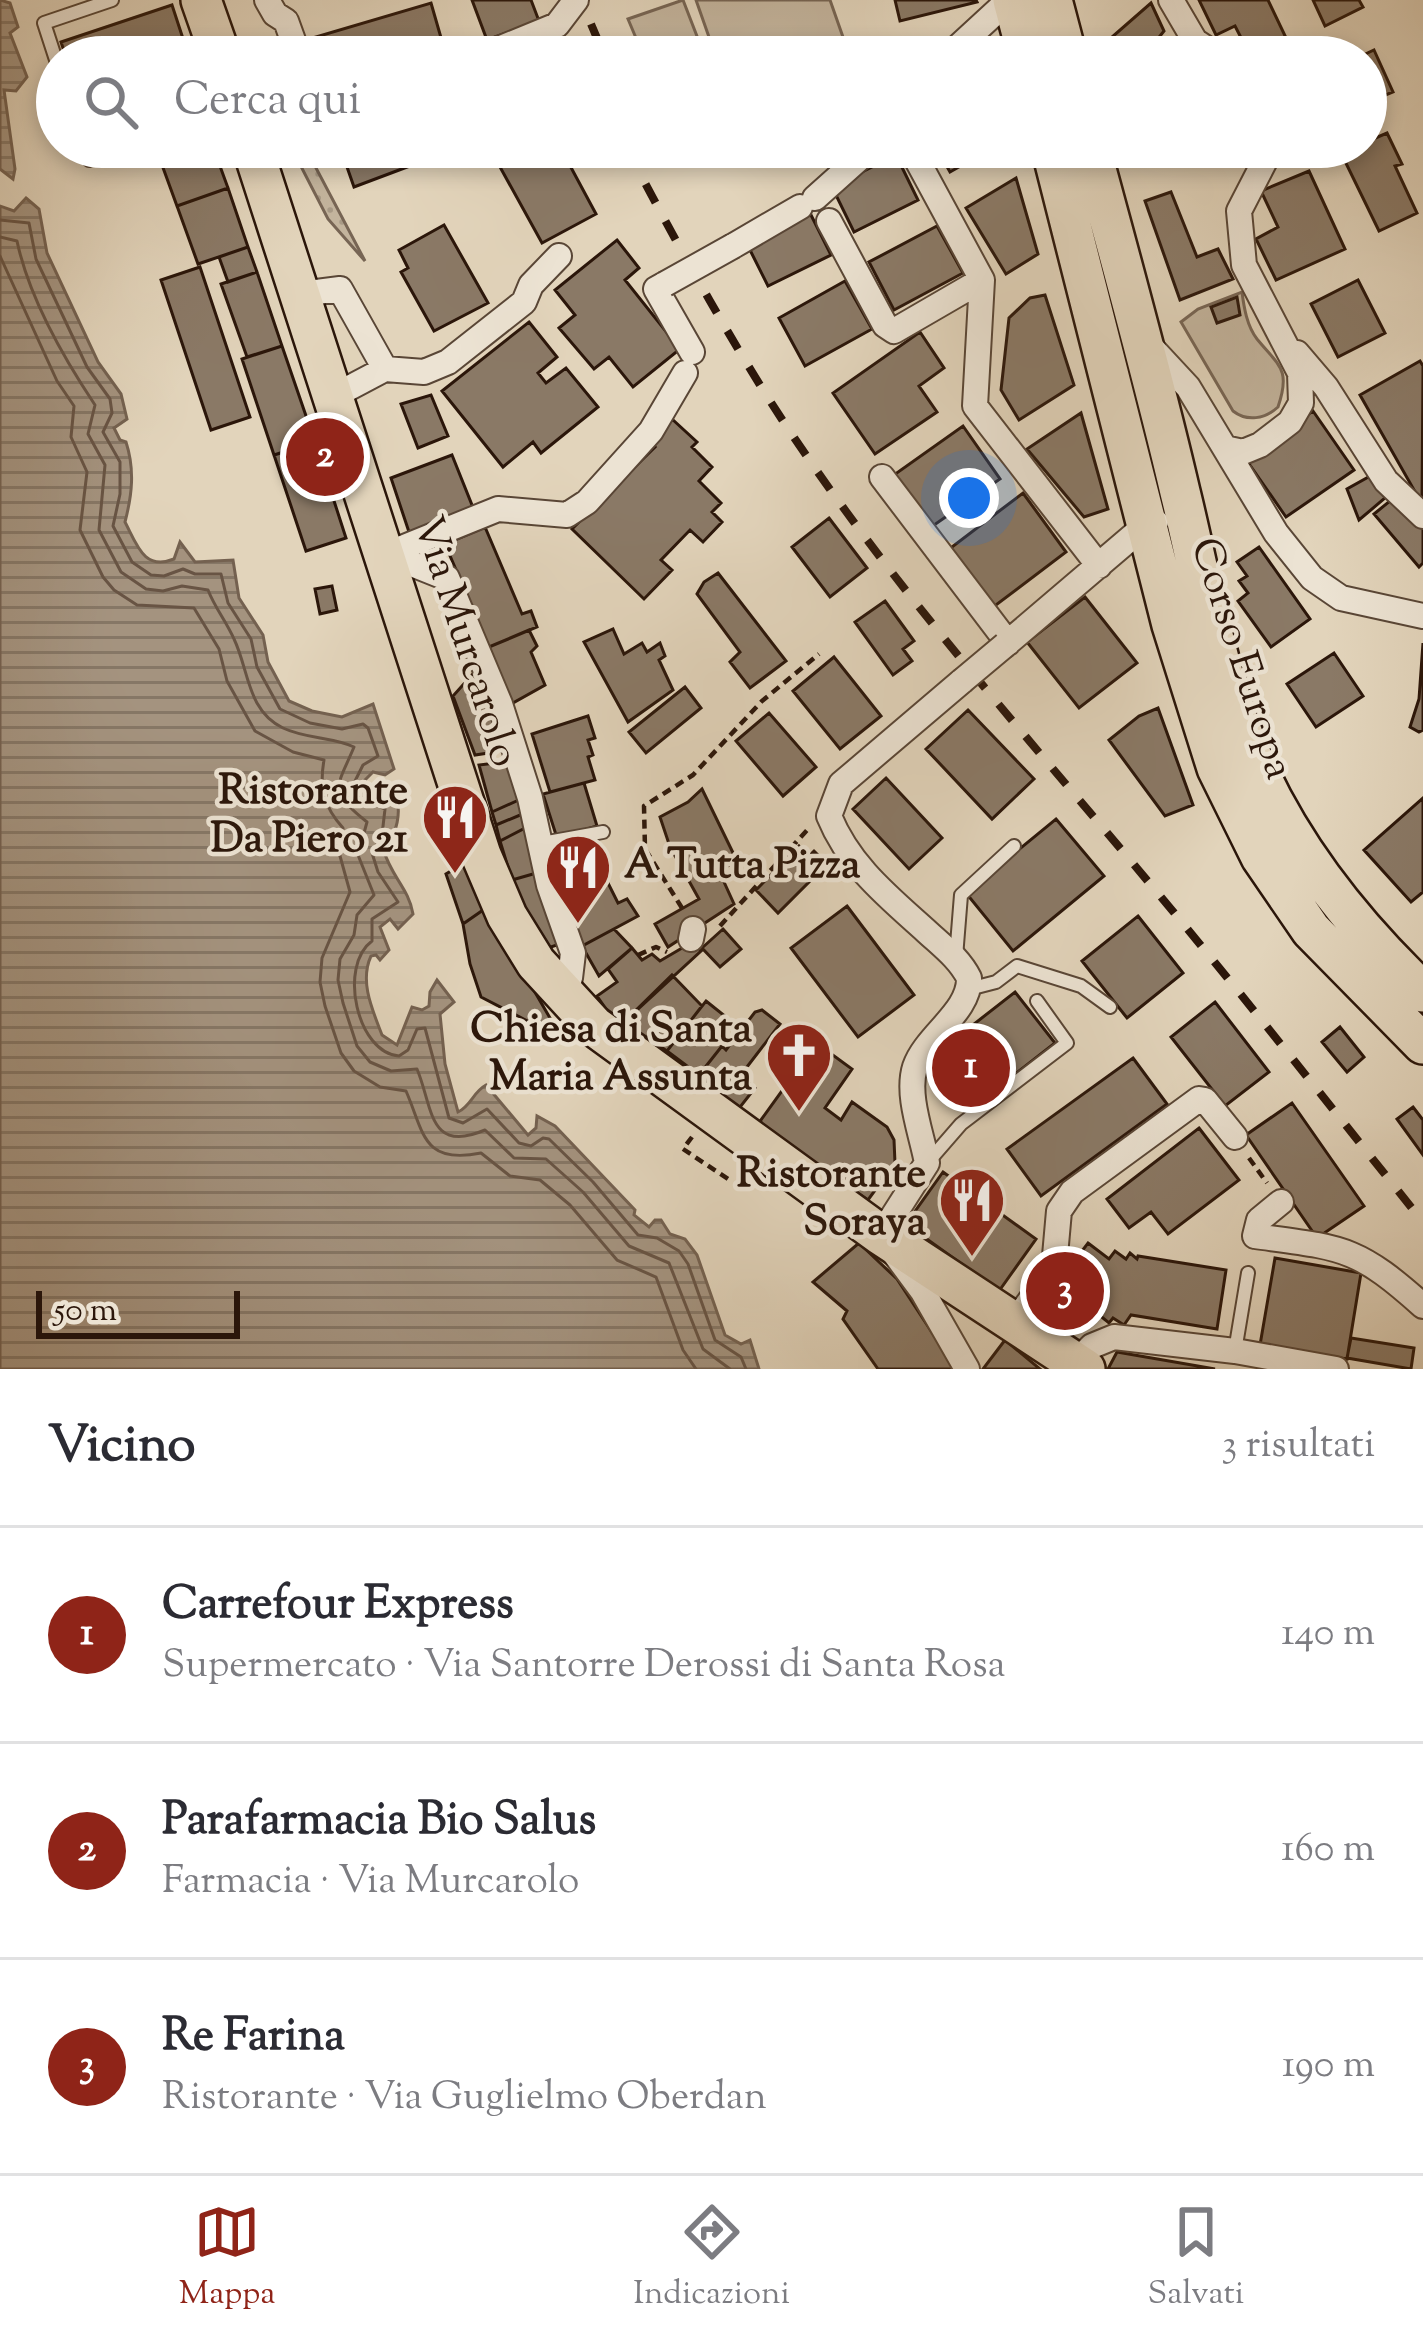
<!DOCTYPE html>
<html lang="it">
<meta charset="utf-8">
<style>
body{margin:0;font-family:"Sorts Mill Goudy",serif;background:#f2f2f3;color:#2b2b33}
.scale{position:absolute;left:36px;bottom:30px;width:204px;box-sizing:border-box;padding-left:12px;border:6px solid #2b160a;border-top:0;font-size:33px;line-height:42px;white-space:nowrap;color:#2b160a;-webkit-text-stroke:9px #ece3d3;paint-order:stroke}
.you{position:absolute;left:969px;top:498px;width:42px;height:42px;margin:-30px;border:9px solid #fff;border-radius:50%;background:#1a73e8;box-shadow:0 0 0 18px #1a73e833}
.badge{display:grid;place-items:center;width:78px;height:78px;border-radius:50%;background:#8f2418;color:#fff;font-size:39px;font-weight:700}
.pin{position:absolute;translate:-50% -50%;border:6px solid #fff;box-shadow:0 3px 12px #0006}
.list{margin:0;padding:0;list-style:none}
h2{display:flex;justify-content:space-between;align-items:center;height:156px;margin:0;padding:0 48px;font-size:51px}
h2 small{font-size:39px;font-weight:400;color:#7c7c81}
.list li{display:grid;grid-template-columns:78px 1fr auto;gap:36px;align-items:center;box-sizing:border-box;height:216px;padding:0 48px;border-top:3px solid #e1e1e2}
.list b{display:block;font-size:45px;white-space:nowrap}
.list p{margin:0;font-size:39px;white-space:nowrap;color:#7c7c81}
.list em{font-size:39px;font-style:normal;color:#7c7c81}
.icon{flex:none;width:66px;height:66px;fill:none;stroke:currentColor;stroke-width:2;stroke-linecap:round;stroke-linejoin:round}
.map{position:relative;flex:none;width:1423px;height:1369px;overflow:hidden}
.search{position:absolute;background:#fff;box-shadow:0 6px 18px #0003;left:36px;right:36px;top:36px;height:132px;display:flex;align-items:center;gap:30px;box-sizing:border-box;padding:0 42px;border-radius:66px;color:#7c7c81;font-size:45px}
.sheet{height:804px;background:#fff}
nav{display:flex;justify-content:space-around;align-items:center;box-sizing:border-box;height:168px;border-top:3px solid #e1e1e2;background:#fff;font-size:33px;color:#7c7c81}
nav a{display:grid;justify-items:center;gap:6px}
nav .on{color:#8f2418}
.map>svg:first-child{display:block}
.green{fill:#c3b49d;stroke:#776554;stroke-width:3}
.garden{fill:url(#garden-dots);stroke:#776554;stroke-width:3}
.water{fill:url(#water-rules);stroke:#746150;stroke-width:3}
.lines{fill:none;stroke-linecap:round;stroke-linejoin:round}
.shore{stroke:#685444;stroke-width:3}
.building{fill:#8a7966;stroke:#2b160a;stroke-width:3}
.lane-casing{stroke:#594636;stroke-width:16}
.street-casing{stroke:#594636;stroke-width:28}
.primary-casing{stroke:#2b160a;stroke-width:44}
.path{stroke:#2b160a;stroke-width:4.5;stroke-dasharray:9 6;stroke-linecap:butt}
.lane{stroke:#ece3d3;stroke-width:12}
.street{stroke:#ece3d3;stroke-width:24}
.primary{stroke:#e2d4bb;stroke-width:39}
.rail{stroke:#2b160a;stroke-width:8;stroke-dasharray:21 21;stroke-linecap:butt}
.street-bridge-casing{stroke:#594636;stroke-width:28;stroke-linecap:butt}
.street-bridge{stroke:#ece3d3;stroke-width:24}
.labels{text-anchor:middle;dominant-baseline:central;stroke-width:9;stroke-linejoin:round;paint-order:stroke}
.street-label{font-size:42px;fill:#2b160a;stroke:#ece3d3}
.poi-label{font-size:42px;font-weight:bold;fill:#2b160a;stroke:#ece3d3;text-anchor:end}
</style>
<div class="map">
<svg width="1423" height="1369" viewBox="0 0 1423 1369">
<defs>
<pattern id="garden-dots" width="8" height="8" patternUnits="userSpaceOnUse" patternTransform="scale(3)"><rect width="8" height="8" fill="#c3b49d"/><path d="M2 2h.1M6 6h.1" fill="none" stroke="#a89a86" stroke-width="1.8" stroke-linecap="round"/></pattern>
<pattern id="water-rules" width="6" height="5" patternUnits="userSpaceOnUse" patternTransform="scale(3)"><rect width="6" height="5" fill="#a4937f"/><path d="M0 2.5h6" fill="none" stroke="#867766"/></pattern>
</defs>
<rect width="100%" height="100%" fill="#e2d4bb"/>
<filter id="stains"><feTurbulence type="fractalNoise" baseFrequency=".00167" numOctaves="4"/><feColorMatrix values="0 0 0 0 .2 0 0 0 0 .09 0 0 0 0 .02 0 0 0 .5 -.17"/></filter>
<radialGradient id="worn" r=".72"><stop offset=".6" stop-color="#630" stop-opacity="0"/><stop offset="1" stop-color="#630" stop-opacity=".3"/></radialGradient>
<path class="green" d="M683,0L705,57H644L628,19Z
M696,0H830L850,57H716Z
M1242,292C1244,308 1247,326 1257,339C1279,366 1291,369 1278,407C1265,419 1247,422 1233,411L1181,322L1198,309Z"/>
<path class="garden" d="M291,147H305L365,261L328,219Z"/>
<path class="water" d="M0,0L10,3L18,27L10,33L27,77L16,91L4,90L15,169L13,179L0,169Z
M26,198L39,209L47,253L98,362L121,394L127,419L114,428L120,440L126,442C135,470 132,495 125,522C137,545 144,571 174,559L180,542L195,562L233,560L239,598L263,635L268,662L289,701L312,711L342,717L373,704L394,769L385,775L373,772L365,780L370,790C376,792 384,790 390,793C407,803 394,842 384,851C391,876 409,889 413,914L398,929L390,919L380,927L389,950L380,960L376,955L371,956C359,982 373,1011 382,1035L397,1045L412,1007L422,1010L429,1006L430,992L437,980L454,1002L440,1014L445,1064L458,1112C471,1106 473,1092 486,1085L528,1135L536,1128L537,1116L555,1126L635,1210L634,1215L649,1227L655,1220H661L670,1234L685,1239L697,1255L725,1335L741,1344L750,1340L759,1369H0V206L14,211Z"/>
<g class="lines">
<path class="shore" d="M0,220L29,223L36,259L87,367L110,399L112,413L103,432L120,462V494L113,526L132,562L151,575L164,576L183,569L195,574H221L228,603L251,639L257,667L280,709L310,723L342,729L363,724L368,728L378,756L363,765L354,783L362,799L385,809L382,835L372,853L378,872L398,902L372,919V941C338,966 357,1053 399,1056L408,1050L417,1029L425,1028L449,1118L463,1123L487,1109L519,1143L531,1146L543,1138L549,1139L593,1182L638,1235L657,1238L679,1251L688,1264L715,1340L741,1357L746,1369
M0,237L17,241C29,298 63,357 95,405L88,434L105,465L99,530L121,572L146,589L163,591L182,586L208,590C215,608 226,621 234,639C249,670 247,711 283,728C306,739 333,737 354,747C338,786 326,790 367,822L358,855L374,895L357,915L354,935L340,959L338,980L343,1003L357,1046L370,1062L391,1071L417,1069C433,1107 428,1154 485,1130L514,1158L546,1159L583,1192L629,1246L669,1263L703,1349L730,1369
M0,256L57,381L74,406L71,437L87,472L80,530L103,577L114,590L137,605L194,608L219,649L227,681L255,731L293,752L324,760C319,788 324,807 343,828L340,856L350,892L322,958L320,982L325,1006L341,1053L354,1071L380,1087L406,1091C424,1132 422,1165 481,1153L510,1176L540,1180L570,1205L617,1260L656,1277L683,1350L696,1369"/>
</g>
<path class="building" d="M472,0H531L539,21L487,40Z
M895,0H976L977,2L900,21Z
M1199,0H1268L1288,42L1251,57L1235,26L1216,35Z
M1313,0H1359L1363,7L1325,26Z
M431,3L446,55L314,57L309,39Z
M1151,3L1164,31L1156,41L1180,57H1134L1112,37Z
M172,5L189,57H66L61,42Z
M283,35L294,57H262L257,47Z
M1374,50L1393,92L1366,103V57H1359Z
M1387,133L1402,164L1395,166L1417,213L1379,231L1341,153L1366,147V142Z
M178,147H213L228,188L177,206L158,154Z
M340,147H436L439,155L354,187Z
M489,147H560L596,214L542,243Z
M936,147H994L950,172Z
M896,155L918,200L854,232L832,187Z
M1309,171L1345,249L1276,280L1256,239L1278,227L1261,191Z
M1016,178L1038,254L1006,274L966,208Z
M228,188L248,247L198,264L177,206Z
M1171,192L1197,257L1218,249L1233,279L1180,300L1145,201Z
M809,211L831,255L768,286L746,242Z
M444,225L488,303L434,331L401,272L408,268L399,250Z
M937,226L963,273L894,310L869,262Z
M617,240L639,268L625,280L680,349L633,387L609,357L594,369L559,328L575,315L555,290Z
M248,247L257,272L228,282L219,257Z
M200,267L250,417L211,430L161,280Z
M257,272L282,346L247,357L221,284Z
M1358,280L1385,333L1338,357L1311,304Z
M845,281L872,329L805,366L779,318Z
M1045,295L1074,385L1019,420L1001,390L1009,318L1030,298Z
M1237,297L1240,315L1217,323L1211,307Z
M529,322L557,357L538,373L546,383L566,368L598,407L541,453L533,442L503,467L442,391Z
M920,332L944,368L919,386L937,412L875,454L833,393Z
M282,346L315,442L274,455L242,359Z
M1420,361L1423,366L1422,504L1360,395Z
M431,395L448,436L418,448L401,404Z
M1313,411L1354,470L1286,517L1245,458Z
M1081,413L1108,509L1084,517L1027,449Z
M672,419L697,442L692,447L712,467L699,481L721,503L712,512L722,522L703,542L690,530L661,560L672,570L644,599L572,529L655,447L650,442Z
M963,426L1000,479L927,530L891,477Z
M315,442L346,538L306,551L274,455Z
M452,455L474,510L410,535L391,478Z
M1372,475L1385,498L1359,520L1347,489Z
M1023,493L1066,552L992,608L948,550Z
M1396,496L1423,527V563L1419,567L1374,514Z
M829,518L867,568L830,597L792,547Z
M485,527L522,614L531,611L537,627L489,647L445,544Z
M1259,547L1310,619L1271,647L1238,601L1248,593L1239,581L1247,576L1237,562Z
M718,573L786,661L750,688L730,662L740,652L697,594L704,582Z
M332,586L337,610L320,614L315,589Z
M1085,597L1137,663L1079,708L1027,642Z
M885,601L914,641L903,649L912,661L893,675L855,622Z
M613,629L624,654L642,643L647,652L660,643L665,656L659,660L673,690L628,722L584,642Z
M529,630L537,646L531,652L545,685L511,704L489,647Z
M1423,643V730L1419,732L1410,727L1419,699Z
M1334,653L1363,696L1316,727L1287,684Z
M834,657L881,716L840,749L793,691Z
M478,668L508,750L475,755L453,696Z
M685,687L701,708L646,753L629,732Z
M1158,708L1193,805L1165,816L1109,740L1139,716Z
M968,710L1034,779L992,819L926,749Z
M769,713L816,767L783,796L736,741Z
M588,716L595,738L588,740L593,755L588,757L595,780L550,792L532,734Z
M513,761L521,799L492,812L479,765Z
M886,778L942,838L909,869L853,809Z
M584,783L597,826L557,838L543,794Z
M702,789L737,861L719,871L734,904L668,947L655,924L699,899L670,847L660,817L688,802Z
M1423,798V892L1411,902L1364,850Z
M521,799L525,813L496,825L492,812Z
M525,813L529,826L500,841L496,825Z
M1056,819L1104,876L1013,951L966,893Z
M529,826L540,872L512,880L500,841Z
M799,846L809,856L814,851L827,864L778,913L756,890Z
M564,848L569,857L584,852L600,887L608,883L618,903L627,899L638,916L582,946L548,851Z
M468,861L486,908L463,924L446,874Z
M540,872L563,943L542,950L512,880Z
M847,906L914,995L858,1037L791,948Z
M486,908L550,1018L539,1027L481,997L470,964L463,924Z
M1138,916L1183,973L1127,1018L1082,961Z
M614,929L632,948L599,976L582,946Z
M723,929L741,949L720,967L702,948Z
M694,941L701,951L624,1022L606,1009L597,996L617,982L608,969L632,948L642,960L652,954L660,961Z
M672,975L702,1006L667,1051L624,1022Z
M1015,992L1055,1043L986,1097L946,1046Z
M706,1001L726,1017L710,1037L722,1046L699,1075L667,1051Z
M1215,1002L1269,1072L1225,1106L1171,1037Z
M762,1010L780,1024L740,1076L755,1088L737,1111L695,1080L722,1046L726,1050L755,1012Z
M1340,1027L1364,1057L1347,1072L1322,1042Z
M800,1031L852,1069L825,1108L841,1120L852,1102L887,1127L894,1140L895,1163L868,1200L758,1124L792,1077L767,1058L785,1032L794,1039Z
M1133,1058L1167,1104L1041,1196L1007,1149Z
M1292,1103L1364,1206L1317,1238L1246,1135Z
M1413,1107L1423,1120V1155L1397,1119Z
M1199,1128L1239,1180L1168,1234L1151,1212L1129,1228L1107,1199Z
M943,1172L1036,1239L999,1291L906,1224Z
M859,1243L897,1279L956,1369H878L843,1319L847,1311L813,1282Z
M1088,1243L1109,1259L1115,1251L1126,1259L1130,1253L1137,1259L1138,1256L1226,1270L1217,1329L1131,1315L1124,1325L1113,1318L1109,1323L1098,1314L1092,1322L1051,1292Z
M1275,1258L1361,1273L1347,1359L1260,1345Z
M1351,1338L1414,1348L1411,1369L1347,1358Z
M1005,1340L1040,1369H983Z
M1117,1352L1215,1369H1108Z"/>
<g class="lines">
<defs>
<path id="lane" d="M57,63L44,23L112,0
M85,147L89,160L127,147
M542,843L603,832
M956,957L961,895L1014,846
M969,989L996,982L1017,966L1081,986L1110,1007
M952,1063L984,1106
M928,1162L961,1124L1067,1043L1037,1001
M1235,1351L1248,1273"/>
<path id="street" d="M267,0L275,14L286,21L299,57
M1171,0L1195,41L1219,57
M479,57L557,25L576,0
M947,57L1009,0
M917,160L982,280L975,406L1099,566
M815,198L872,147
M829,221L885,325L894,331L982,280
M733,246L800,207
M665,284L656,289L692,352
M301,294L340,289L385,369
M1149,345L1188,387L1276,533L1312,578L1341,598L1423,616
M1297,353L1326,387L1386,481L1423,516
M334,396L385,369L424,372L448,362L524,302L531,285L559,256
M1229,449L1243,452L1260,445L1290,422L1301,403L1300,373L1244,265L1239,211L1272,147
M882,477L1008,643
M387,554L447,578L500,704L530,798L549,885L573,953L570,978L559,991
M387,554L498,509L567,515L587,502L651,431L685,373
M1005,645L1147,524L1156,522
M962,681L841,784L829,816C849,865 886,895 925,930C941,945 959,958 969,978C970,1012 926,1035 915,1067C906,1095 922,1135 927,1163L881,1235L923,1292L967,1369
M691,939L693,929
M1281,1202L1259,1220L1255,1236C1343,1248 1356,1246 1423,1306
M1015,1322L1054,1267L1059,1211L1072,1192L1199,1099L1205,1100L1235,1137
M1076,1362L1092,1346L1114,1337L1235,1351L1336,1369"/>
<path id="primary" d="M201,0L221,57
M1013,0L1028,57
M1052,0L1067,57
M252,147L481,855L507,916L536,963L594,1026L881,1235L1085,1369
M1051,147L1172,625L1217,768L1261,857L1311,930L1423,1044
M1090,147C1121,262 1153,376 1180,492C1203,585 1218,686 1259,773C1298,856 1357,929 1423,992"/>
</defs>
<use href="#lane" class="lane-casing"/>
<use href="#street" class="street-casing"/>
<use href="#primary" class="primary-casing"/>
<path class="path" d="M682,908L645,849L644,806L693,775L762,701L819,654
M720,926L809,828
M638,955L656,947L667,952
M692,1137L683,1149L728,1179
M1249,1158L1267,1183"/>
<use href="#lane" class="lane"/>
<use href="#street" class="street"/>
<use href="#primary" class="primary"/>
<path class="rail" d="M591,24L605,57
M626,147C670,231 715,313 765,393C882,578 1032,741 1171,909C1256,1012 1339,1117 1423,1222"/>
<defs>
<path id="street-bridge" d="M665,284L733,246
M962,681L1005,645"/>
</defs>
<use href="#street-bridge" class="street-bridge-casing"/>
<use href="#street-bridge" class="street-bridge"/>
</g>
<defs>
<symbol id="restaurant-pin" viewBox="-11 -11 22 30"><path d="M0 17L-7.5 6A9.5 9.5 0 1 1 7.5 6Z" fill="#8f2418" stroke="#ece3d3"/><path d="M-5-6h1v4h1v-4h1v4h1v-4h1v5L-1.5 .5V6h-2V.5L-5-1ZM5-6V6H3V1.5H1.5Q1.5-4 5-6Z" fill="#fff"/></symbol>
<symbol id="church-pin" viewBox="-11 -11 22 30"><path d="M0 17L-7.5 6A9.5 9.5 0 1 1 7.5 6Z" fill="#8f2418" stroke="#ece3d3"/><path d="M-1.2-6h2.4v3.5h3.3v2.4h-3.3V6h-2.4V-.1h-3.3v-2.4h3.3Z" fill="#fff"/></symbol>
</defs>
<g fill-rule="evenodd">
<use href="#restaurant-pin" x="417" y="779" width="76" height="104"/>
<use href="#restaurant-pin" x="540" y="829" width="76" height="104"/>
<use href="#church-pin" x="761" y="1017" width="76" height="104"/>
<use href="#restaurant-pin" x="934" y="1162" width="76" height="104"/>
</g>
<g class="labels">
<g class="street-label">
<text transform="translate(464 642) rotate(72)">Via Murcarolo</text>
<text transform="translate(1240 659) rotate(72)">Corso Europa</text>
</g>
<g class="poi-label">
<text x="408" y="793">Ristorante<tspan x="408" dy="48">Da Piero 21</tspan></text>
<text x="624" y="867" text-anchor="start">A Tutta Pizza</text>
<text x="752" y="1031">Chiesa di Santa<tspan x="752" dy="48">Maria Assunta</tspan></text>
<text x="926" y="1176">Ristorante<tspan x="926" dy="48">Soraya</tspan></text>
</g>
</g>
<rect width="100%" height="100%" filter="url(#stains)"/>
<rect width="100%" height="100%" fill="url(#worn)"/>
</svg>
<div class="scale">50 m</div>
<div class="you"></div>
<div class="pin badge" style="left:971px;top:1068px">1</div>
<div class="pin badge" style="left:325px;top:457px">2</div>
<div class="pin badge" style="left:1065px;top:1291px">3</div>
<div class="search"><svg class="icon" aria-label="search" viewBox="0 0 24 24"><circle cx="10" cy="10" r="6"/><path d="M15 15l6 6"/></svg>Cerca qui</div>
</div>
<section class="sheet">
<h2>Vicino<small>3 risultati</small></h2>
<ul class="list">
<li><span class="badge">1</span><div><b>Carrefour Express</b><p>Supermercato · Via Santorre Derossi di Santa Rosa</p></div><em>140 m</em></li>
<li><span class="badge">2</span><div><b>Parafarmacia Bio Salus</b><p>Farmacia · Via Murcarolo</p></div><em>160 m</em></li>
<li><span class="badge">3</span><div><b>Re Farina</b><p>Ristorante · Via Guglielmo Oberdan</p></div><em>190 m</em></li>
</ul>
</section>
<nav>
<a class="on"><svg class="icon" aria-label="map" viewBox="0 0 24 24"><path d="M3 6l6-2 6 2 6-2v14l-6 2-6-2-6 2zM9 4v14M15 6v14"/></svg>Mappa</a>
<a><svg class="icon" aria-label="directions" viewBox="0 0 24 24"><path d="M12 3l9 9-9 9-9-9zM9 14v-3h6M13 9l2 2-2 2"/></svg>Indicazioni</a>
<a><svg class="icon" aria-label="saved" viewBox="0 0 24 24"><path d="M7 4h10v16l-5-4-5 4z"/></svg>Salvati</a>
</nav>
